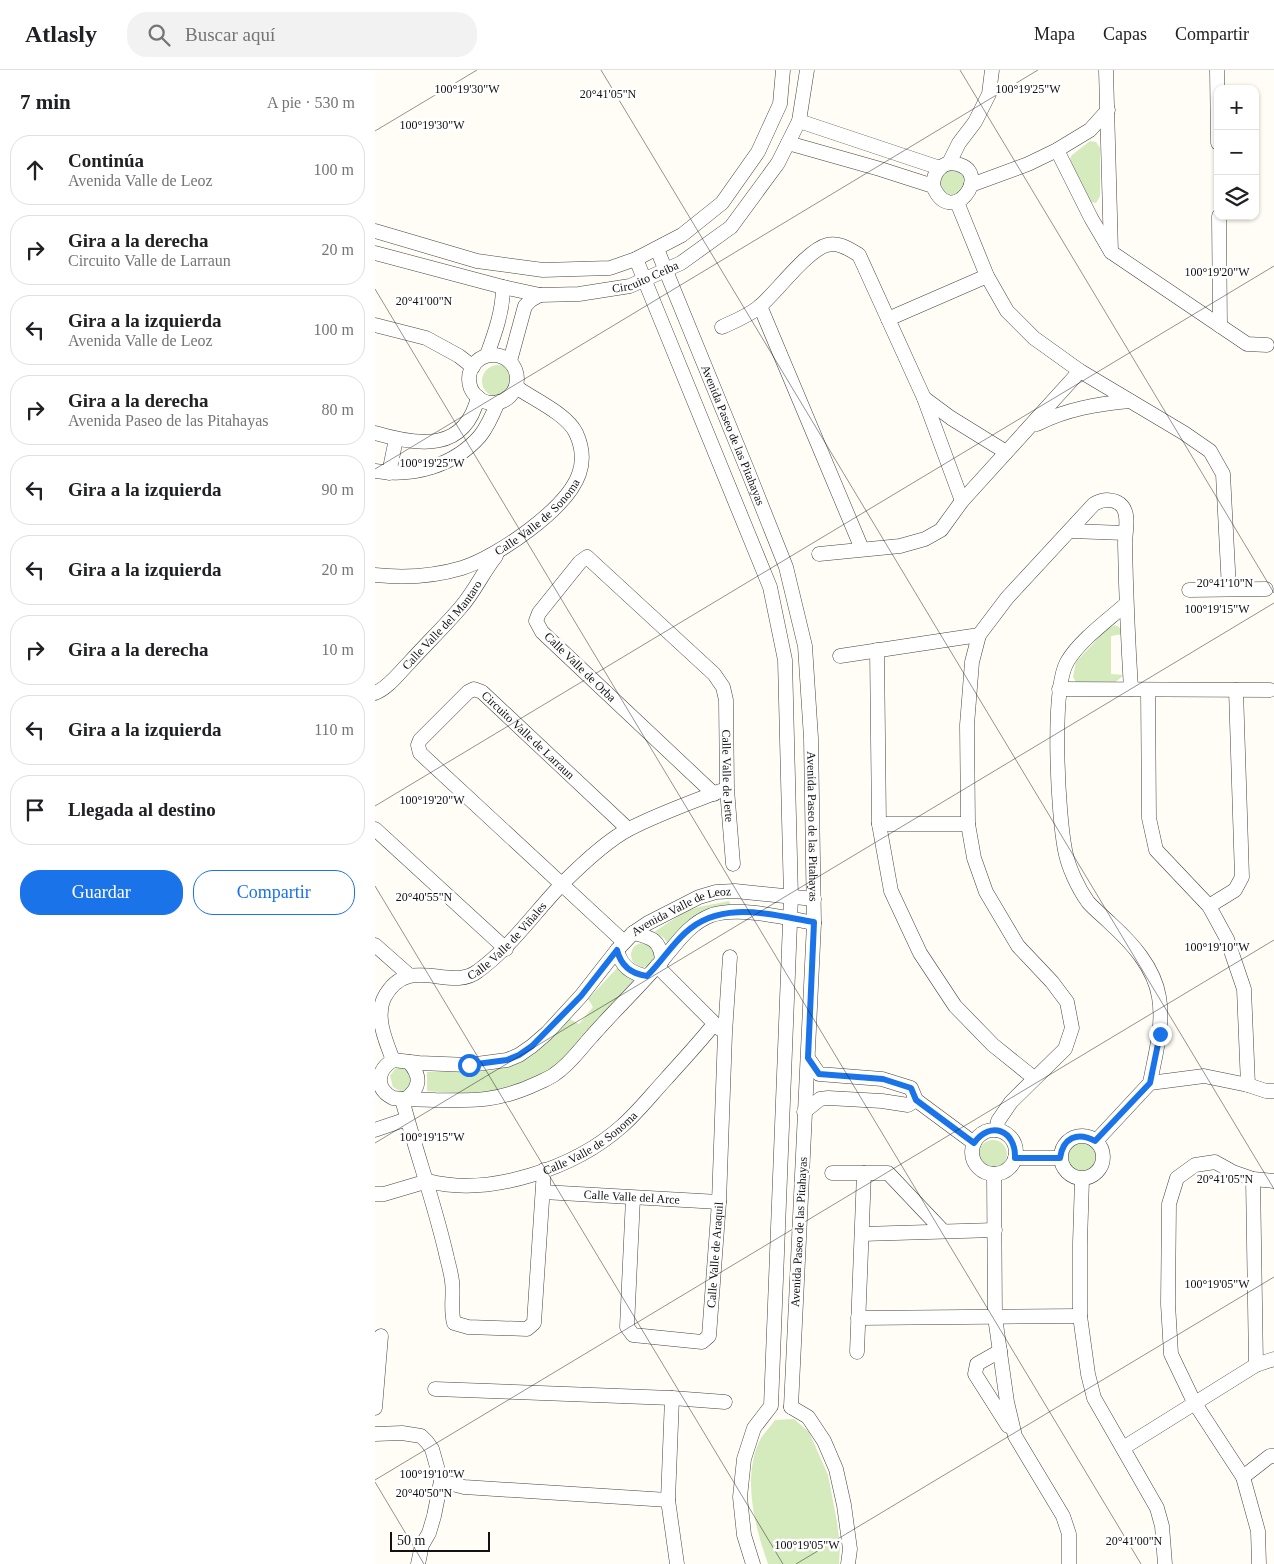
<!DOCTYPE html>
<html lang="es">
<meta charset="utf-8">
<style>
body{margin:0;font-family:Georgia,serif;background:#f2f2f2;color:#202124}
.controls{position:absolute;right:15px;top:15px;display:grid;overflow:hidden;border-radius:10px;box-shadow:0 1px 4px #0004}
.controls button{width:45px;height:45px;display:grid;place-items:center;padding:0;border:0;border-bottom:1px solid #e0e0e0;background:#fff;color:#202124;font:25px sans-serif}
.scale{position:absolute;left:15px;bottom:12px;width:100px;box-sizing:border-box;padding-left:5px;border:2px solid #111;border-top:0;font-size:14px;line-height:18px;white-space:nowrap;color:#111;-webkit-text-stroke:4px #fff;paint-order:stroke}
.stop{position:absolute;width:15px;height:15px;margin:-11px;border:4px solid #1a73e8;border-radius:50%;background:#fff}
.stop.end{background:#1a73e8;border-color:#fff;box-shadow:0 1px 5px #0008}
.list{margin:0;padding:0;list-style:none}
h2{display:flex;justify-content:space-between;align-items:center;height:65px;margin:0;padding:0 20px;font-size:21px}
h2 small{font-size:16px;font-weight:400;color:#757577}
.list li{display:grid;grid-template-columns:32px 1fr auto;gap:15px;align-items:center;box-sizing:border-box;height:70px;margin:0 10px 10px;padding:0 10px;border:1px solid #e0e0e0;border-radius:20px}
.list b{display:block;font-size:19px;white-space:nowrap}
.list p{margin:0;font-size:16px;white-space:nowrap;color:#757577}
.list em{font-size:16px;font-style:normal;color:#757577}
.actions{display:flex;gap:10px;padding:15px 20px}
.actions a{flex:1;padding:11px 0;border:1px solid #1a73e8;border-radius:20px;text-align:center;font-size:18px;color:#1a73e8}
.actions .main{background:#1a73e8;color:#fff}
.icon{flex:none;width:28px;height:28px;fill:none;stroke:currentColor;stroke-width:2;stroke-linecap:round;stroke-linejoin:round}
.map{position:relative;flex:none;width:899px;height:1494px;overflow:hidden}
header{display:flex;align-items:center;gap:30px;box-sizing:border-box;height:70px;padding:0 25px;background:#fff;border-bottom:1px solid #e0e0e0}
header strong{font-size:24px}
nav{display:flex;gap:28px;margin-inline-start:auto;font-size:18px}
.search{width:350px;height:45px;background:#f2f2f2;display:flex;align-items:center;gap:12px;box-sizing:border-box;padding:0 18px;border-radius:20px;color:#757577;font-size:19px}
main{display:flex}
aside{flex:1;background:#fff}
.map>svg:first-child{display:block}
.green{fill:#d5ebbd}
.lines{fill:none;stroke-linecap:round;stroke-linejoin:round}
.minor-casing{stroke:#444;stroke-width:15}
.minor{stroke:#fff;stroke-width:14}
.route{stroke:#1a73e8;stroke-width:6}
.ticks{fill:none;stroke:#111;stroke-width:1;stroke-opacity:0.45}
.labels{text-anchor:middle;dominant-baseline:central;stroke-width:5;stroke-linejoin:round;paint-order:stroke}
.street-label{font-size:12px;fill:#111;stroke:#fff}
.ticks-label{font-size:12px;text-anchor:middle;fill:#111;stroke:#fff;stroke-width:5;stroke-linejoin:round;paint-order:stroke}
</style>
<header>
<strong>Atlasly</strong>
<div class="search"><svg class="icon" aria-label="search" viewBox="0 0 24 24"><circle cx="10" cy="10" r="6"/><path d="M15 15l6 6"/></svg>Buscar aquí</div>
<nav><a>Mapa</a><a>Capas</a><a>Compartir</a></nav>
</header>
<main>
<aside>
<h2>7 min<small>A pie · 530 m</small></h2>
<ul class="list">
<li><svg class="icon" aria-label="ahead" viewBox="0 0 24 24"><path d="M12 20V5M6 11l6-6 6 6"/></svg><div><b>Continúa</b><p>Avenida Valle de Leoz</p></div><em>100 m</em></li>
<li><svg class="icon" aria-label="right" viewBox="0 0 24 24"><path d="M7 20v-9h11M14 6l5 5-5 5"/></svg><div><b>Gira a la derecha</b><p>Circuito Valle de Larraun</p></div><em>20 m</em></li>
<li><svg class="icon" aria-label="left" viewBox="0 0 24 24"><path d="M17 20v-9H6M10 6l-5 5 5 5"/></svg><div><b>Gira a la izquierda</b><p>Avenida Valle de Leoz</p></div><em>100 m</em></li>
<li><svg class="icon" aria-label="right" viewBox="0 0 24 24"><path d="M7 20v-9h11M14 6l5 5-5 5"/></svg><div><b>Gira a la derecha</b><p>Avenida Paseo de las Pitahayas</p></div><em>80 m</em></li>
<li><svg class="icon" aria-label="left" viewBox="0 0 24 24"><path d="M17 20v-9H6M10 6l-5 5 5 5"/></svg><div><b>Gira a la izquierda</b></div><em>90 m</em></li>
<li><svg class="icon" aria-label="left" viewBox="0 0 24 24"><path d="M17 20v-9H6M10 6l-5 5 5 5"/></svg><div><b>Gira a la izquierda</b></div><em>20 m</em></li>
<li><svg class="icon" aria-label="right" viewBox="0 0 24 24"><path d="M7 20v-9h11M14 6l5 5-5 5"/></svg><div><b>Gira a la derecha</b></div><em>10 m</em></li>
<li><svg class="icon" aria-label="left" viewBox="0 0 24 24"><path d="M17 20v-9H6M10 6l-5 5 5 5"/></svg><div><b>Gira a la izquierda</b></div><em>110 m</em></li>
<li><svg class="icon" aria-label="arrive" viewBox="0 0 24 24"><path d="M6 21V4h12l-3 4 3 4H6"/></svg><div><b>Llegada al destino</b></div></li>
</ul>
<div class="actions"><a class="main">Guardar</a><a>Compartir</a></div>
</aside>
<div class="map">
<svg width="899" height="1494" viewBox="0 0 899 1494">
<rect width="100%" height="100%" fill="#fffdf5"/>
<path class="green" d="M715,71L721,72L725,78V126L721,133L715,132L710,128L695,89L697,85Z
M564 112a13 13 0 1 1 26 0a13 13 0 1 1-26 0Z
M107 311a16 16 0 1 1 32 0a16 16 0 1 1-32 0Z
M740,555L745,558L748,564L736,566V604L749,605L738,614H707L701,612L698,607L701,592L731,560Z
M354,831L356,836L294,876L289,868L279,862L311,841L324,837Z
M256 885a12 12 0 1 1 24 0a12 12 0 1 1-24 0Z
M245,895L259,911C246,922 235,937 223,950C209,966 195,985 178,997C140,1025 97,1025 52,1021V1002C88,1001 127,1007 158,985C172,975 183,961 195,949L204,954L218,937L213,929Z
M27,997H31L39,1006L33,1020L25,1021L18,1017L15,1006L20,999Z
M604 1084a14 14 0 1 1 28 0a14 14 0 1 1-28 0Z
M692 1088a15 15 0 1 1 30 0a15 15 0 1 1-30 0Z
M419,1349L434,1362L453,1405L462,1452L465,1476L464,1494H393C380,1457 366,1406 386,1368C390,1362 396,1356 400,1350Z"/>
<g class="lines">
<defs>
<g id="minor">
<path d="M731,0L736,182"/>
<path d="M842,0L843,73"/>
<path d="M424,51L565,98"/>
<path d="M413,73L505,99L558,116C576,160 619,103 582,94C567,90 558,103 558,116"/>
<path d="M682,80L716,148L736,182L872,274L892,275"/>
<path d="M574,93L584,73L600,52L614,24L617,0"/>
<path d="M596,115L653,94L682,80L715,60L733,40"/>
<path d="M582,132L612,206L632,241L659,268L705,301L809,363L835,381L848,404L854,519"/>
<path d="M844,146L845,256"/>
<path d="M0,161L102,191L168,200L235,198L261,189L307,165L347,133L383,82L405,34L408,0"/>
<path id="s1" d="M282,179L374,404L411,497L430,576L436,668L439,853L416,1337"/>
<path id="s2" d="M0,183L128,217L165,225L204,224L255,216L306,193L356,157L403,93L424,51L432,0"/>
<path d="M261,189L395,517L410,590L416,827L396,1336L379,1358L369,1389L365,1427L369,1465L378,1494"/>
<path d="M385,236L487,479"/>
<path d="M513,249L612,206"/>
<path d="M0,255L51,268L84,286L98,297"/>
<path d="M347,257C360,251 373,246 384,237C401,223 432,180 452,175C464,172 474,179 484,185L549,328L587,431"/>
<path d="M112,285C120,263 128,241 128,217"/>
<circle cx="118" cy="309" r="24"/>
<path d="M135,291L150,236L156,230L165,225"/>
<path d="M549,328L576,348L631,382"/>
<path d="M662,354C692,339 722,334 755,331"/>
<path d="M0,363C44,376 90,382 103,327"/>
<path d="M0,401C38,407 79,396 105,366C113,356 118,344 123,332"/>
<path d="M14,403L21,369"/>
<path d="M696,461L750,463"/>
<path d="M444,484L525,476L550,469L566,460L587,431L705,301"/>
<path id="s3" d="M0,505C28,508 60,506 87,498C122,487 192,439 204,404C209,390 207,376 201,363C192,344 158,329 141,317"/>
<path d="M814,520L891,519"/>
<path d="M751,534C732,551 705,570 692,592C676,621 683,745 690,780C693,797 703,818 713,832C719,839 728,846 735,853C757,873 779,897 784,927C789,956 780,985 775,1013"/>
<path d="M604,565L597,592L592,655L593,754L599,788L611,822L643,876L677,912L692,932L697,958L690,979L636,1032L623,1051L622,1060"/>
<path d="M502,580L504,754L516,821L545,883L580,936L618,975L659,1008"/>
<path d="M465,586L604,565L632,528L719,434C728,429 740,428 747,436C755,445 750,463 750,474C751,522 753,571 756,619"/>
<path d="M684,619L895,620"/>
<path d="M773,620L774,748L781,780L834,836L852,869L869,919L873,1015"/>
<path id="s4" d="M0,623C13,618 24,603 34,593C51,574 70,556 86,537C100,521 108,502 121,486"/>
<path id="s5" d="M339,724L167,562L161,551L164,543L205,492L212,487L339,604L348,617L351,630L352,719L358,794"/>
<path d="M504,754H593"/>
<path d="M0,759L131,879"/>
<path d="M834,836L860,820L867,807L861,620"/>
<path d="M258,863C276,867 286,870 287,891"/>
<path id="s6" d="M249,872L45,683L43,675L45,670L93,622L99,619L107,622L253,759"/>
<path d="M0,875L34,905"/>
<path d="M242,880C246,896 256,904 272,906"/>
<path d="M282,896L345,959"/>
<path d="M433,988L444,1004L507,1009L536,1018L541,1030L599,1073"/>
<path d="M18,990C1,1001 0,1019 18,1028C32,1030 46,1029 60,1030C101,1031 125,1031 163,1013C169,1010 175,1008 180,1004C195,994 205,979 217,966C238,942 261,920 282,896C299,878 312,854 337,845C364,836 411,848 439,853"/>
<path id="s7" d="M18,990L44,993L94,995L132,990L144,985L157,976L172,963L206,926L242,880L258,863L273,853L324,827L341,822L360,821L439,829"/>
<path id="s8" d="M18,990C11,972 0,947 9,928C33,882 75,923 103,901C136,877 159,843 187,814C204,797 233,770 254,759C283,744 314,733 345,721"/>
<path d="M27,1029C41,1083 60,1134 72,1188C74,1196 76,1203 77,1211C79,1225 75,1239 79,1253L93,1257L152,1259L159,1253L169,1100"/>
<path d="M31,1029C46,1017 46,1006 34,992"/>
<path d="M429,1042L445,1029L453,1028L507,1031L533,1035L541,1030"/>
<path d="M0,1060L32,1049"/>
<circle cx="619" cy="1082" r="22"/>
<circle cx="707" cy="1087" r="21"/>
<path d="M721,1071L775,1013L829,1006L873,1015L891,1021H899"/>
<path d="M640,1088H685"/>
<path d="M457,1103H513L568,1161"/>
<path d="M619,1104L620,1247L632,1332L640,1366L688,1446L694,1464V1494"/>
<path d="M707,1109L705,1173V1246L713,1304L719,1328L782,1438L787,1456L790,1494"/>
<path d="M878,1109L881,1295"/>
<path id="s9" d="M53,1111C115,1127 200,1098 247,1056C263,1042 277,1024 291,1009C307,991 324,973 339,954"/>
<path id="s10" d="M168,1122L344,1132"/>
<path d="M0,1124H9L53,1111"/>
<path id="s11" d="M258,1128L252,1257L258,1265L327,1272L334,1266L344,1132L350,963L355,887"/>
<path d="M487,1164L620,1160"/>
<path d="M483,1248L705,1246"/>
<path d="M625,1281L602,1294L600,1304L633,1356"/>
<path d="M482,1282L489,1103"/>
<path d="M60,1319L297,1328L350,1332"/>
<path d="M297,1328L293,1430L302,1494"/>
<path d="M416,1337L433,1347L449,1371L461,1399L469,1435L475,1479L473,1494"/>
<path d="M0,1338L6,1266"/>
<path d="M0,1364L27,1363L46,1366L52,1372L57,1379L66,1411L59,1446L54,1463L47,1475L43,1494"/>
<path d="M748,1378L881,1295L899,1289"/>
<path d="M868,1407L895,1386H899"/>
<path d="M66,1411L89,1417L293,1430"/>
<path d="M884,1494L883,1461L868,1407L819,1332L796,1284L793,1234L794,1134L802,1108L820,1095L840,1092L858,1102L878,1109L899,1111"/>
</g>
</defs>
<use href="#minor" class="minor-casing"/>
<use href="#minor" class="minor"/>
</g>
<g class="lines">
<path class="route" d="M94,995L132,990L144,985L157,976L206,926L242,880C246,896 256,904 272,906C286,892 296,876 310,863C346,829 396,845 439,852L433,988L444,1004L508,1009L536,1018L541,1030L599,1073C615,1050 641,1060 640,1088H685C688,1068 702,1061 720,1071L775,1013L785,964"/>
</g>
<path class="ticks" d="M226,0L899,1119M585,0L899,523M0,61L102,0M0,219L766,1494M0,399L663,0M0,736L899,196M0,816L408,1494M0,1073L899,533M0,1410L899,870M0,1412L49,1494M421,1494L899,1207"/>
<g class="labels">
<g class="street-label">
<text stroke="none"><textPath href="#s2" startOffset="278">Circuito Ceiba</textPath></text>
<text stroke="none"><textPath href="#s1" startOffset="201">Avenida Paseo de las Pitahayas</textPath></text>
<text stroke="none"><textPath href="#s3" startOffset="180">Calle Valle de Sonoma</textPath></text>
<text stroke="none"><textPath href="#s4" startOffset="96">Calle Valle del Mantaro</textPath></text>
<text transform="translate(205 597) rotate(44)">Calle Valle de Orba</text>
<text stroke="none"><textPath href="#s6" startOffset="438">Circuito Valle de Larraun</textPath></text>
<text stroke="none"><textPath href="#s5" startOffset="609">Calle Valle de Jerte</textPath></text>
<text stroke="none"><textPath href="#s1" startOffset="605">Avenida Paseo de las Pitahayas</textPath></text>
<text stroke="none"><textPath href="#s7" startOffset="349">Avenida Valle de Leoz</textPath></text>
<text stroke="none"><textPath href="#s8" startOffset="211">Calle Valle de Viñales</textPath></text>
<text stroke="none"><textPath href="#s9" startOffset="172">Calle Valle de Sonoma</textPath></text>
<text stroke="none"><textPath href="#s10" startOffset="89">Calle Valle del Arce</textPath></text>
<text transform="translate(424 1162) rotate(-87)">Avenida Paseo de las Pitahayas</text>
<text stroke="none"><textPath href="#s11" startOffset="299">Calle Valle de Araquil</textPath></text>
</g>
</g>
<g class="ticks-label">
<text x="92" y="23">100°19'30"W</text>
<text x="653" y="23">100°19'25"W</text>
<text x="233" y="28">20°41'05"N</text>
<text x="57" y="59">100°19'30"W</text>
<text x="842" y="206">100°19'20"W</text>
<text x="49" y="235">20°41'00"N</text>
<text x="57" y="397">100°19'25"W</text>
<text x="850" y="517">20°41'10"N</text>
<text x="842" y="543">100°19'15"W</text>
<text x="57" y="734">100°19'20"W</text>
<text x="49" y="831">20°40'55"N</text>
<text x="842" y="881">100°19'10"W</text>
<text x="57" y="1071">100°19'15"W</text>
<text x="850" y="1113">20°41'05"N</text>
<text x="842" y="1218">100°19'05"W</text>
<text x="57" y="1408">100°19'10"W</text>
<text x="49" y="1427">20°40'50"N</text>
<text x="759" y="1475">20°41'00"N</text>
<text x="432" y="1479">100°19'05"W</text>
</g>
</svg>
<div class="controls">
<button>+</button>
<button>−</button>
<button><svg class="icon" aria-label="layers" viewBox="0 0 24 24"><path d="M12 4l9 5-9 5-9-5zM3 14l9 5 9-5"/></svg></button>
</div>
<div class="scale">50 m</div>
<div class="stop" style="left:94px;top:995px"></div>
<div class="stop end" style="left:785px;top:964px"></div>
</div>
</main>
